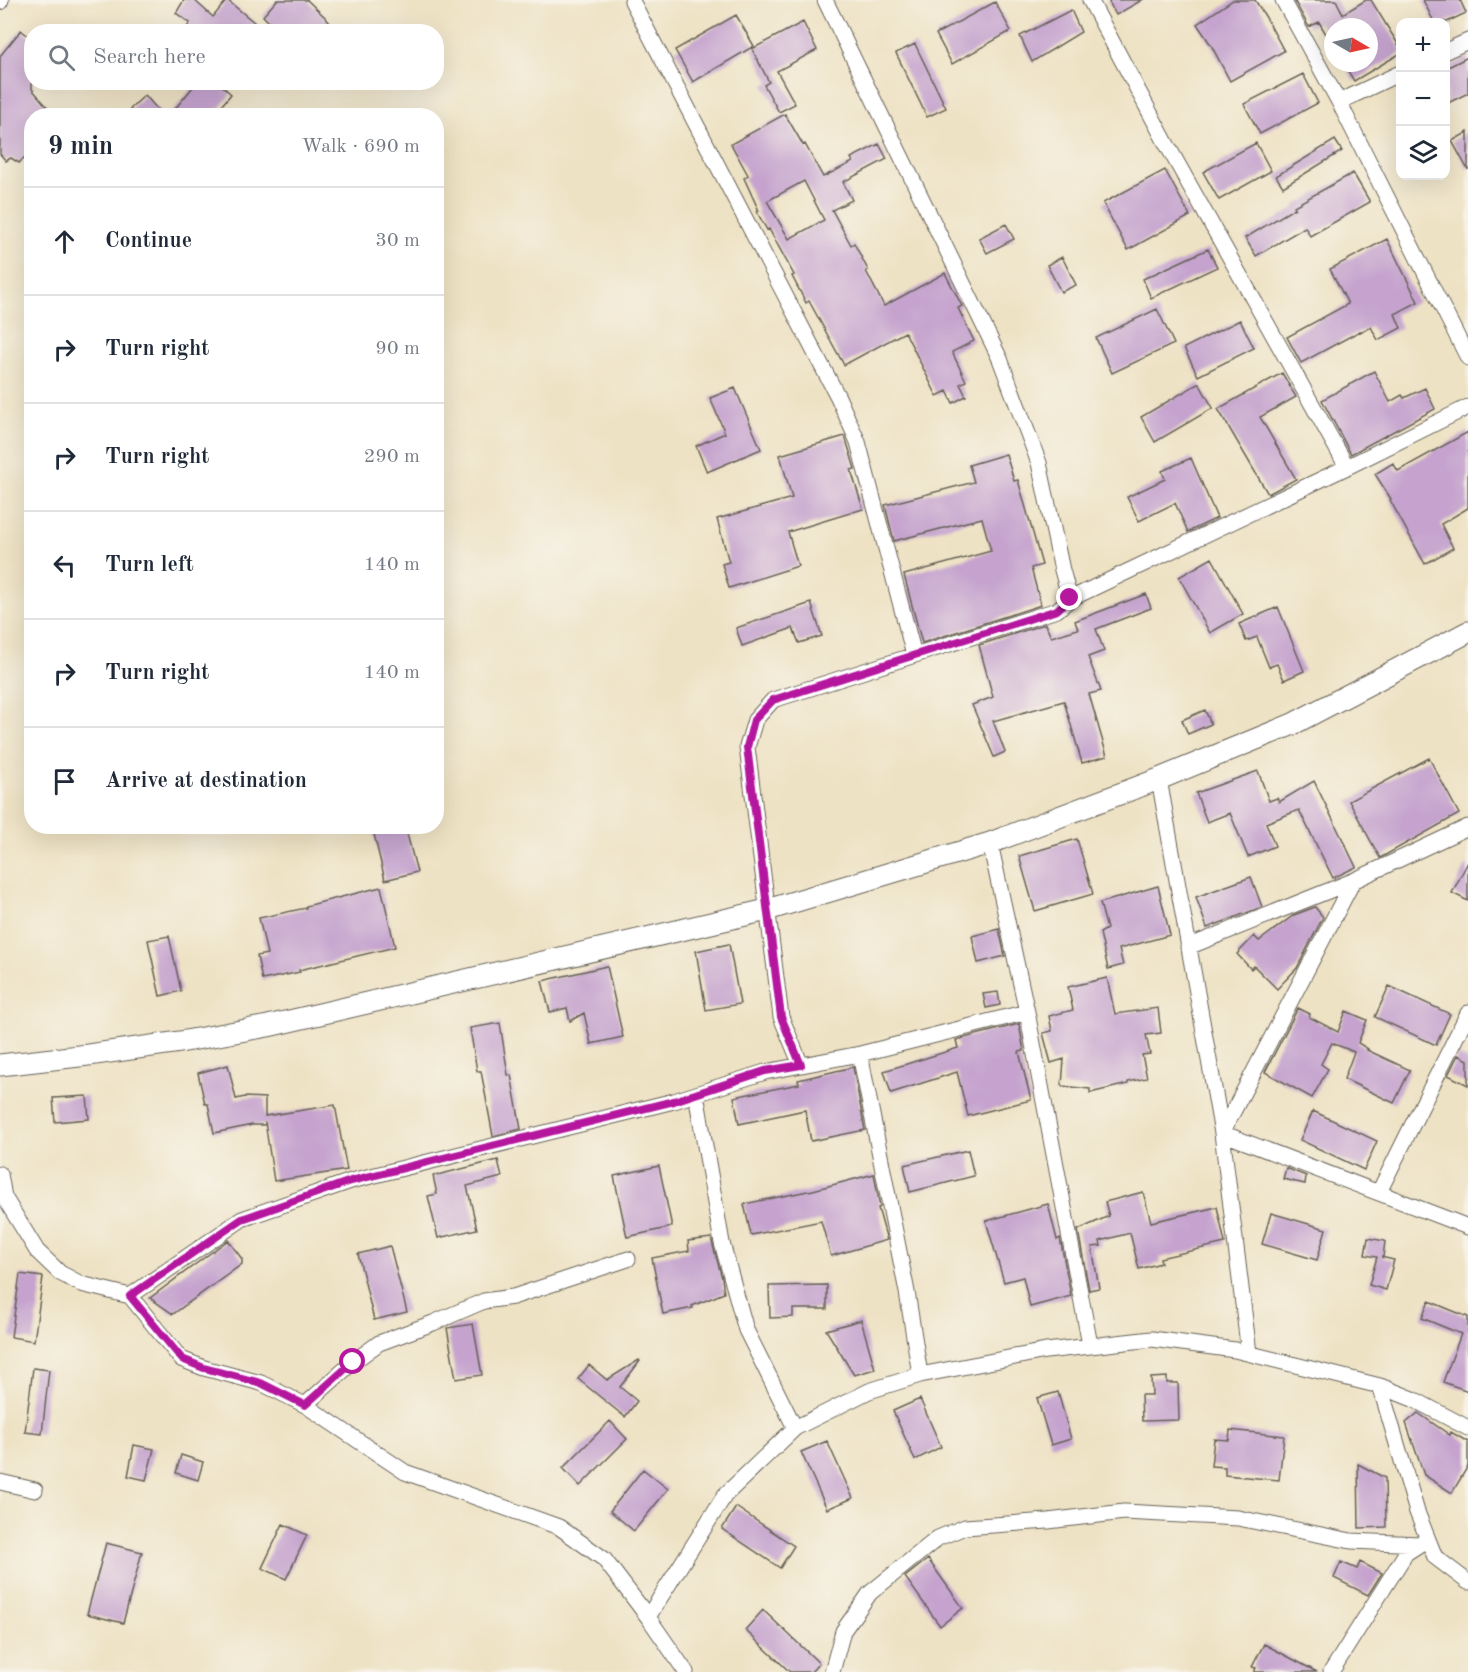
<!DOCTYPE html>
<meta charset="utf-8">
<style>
body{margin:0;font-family:"Old Standard TT",serif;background:#f2f2f3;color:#1f2937}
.controls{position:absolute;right:18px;top:18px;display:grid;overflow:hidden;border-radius:12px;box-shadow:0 6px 24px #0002}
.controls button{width:54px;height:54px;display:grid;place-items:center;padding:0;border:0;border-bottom:2px solid #e0e1e3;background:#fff;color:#1f2937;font:30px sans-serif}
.compass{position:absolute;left:1324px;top:18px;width:54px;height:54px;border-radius:50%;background:#fff;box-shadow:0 6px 24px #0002;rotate:99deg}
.stop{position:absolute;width:18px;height:18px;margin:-14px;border:4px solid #b5179e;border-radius:50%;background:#fff}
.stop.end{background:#b5179e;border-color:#fff;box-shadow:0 2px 6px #0008}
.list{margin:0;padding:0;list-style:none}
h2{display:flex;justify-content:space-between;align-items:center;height:78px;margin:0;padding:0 24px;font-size:26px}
h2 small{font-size:20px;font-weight:400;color:#747a83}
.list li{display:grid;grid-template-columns:39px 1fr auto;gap:18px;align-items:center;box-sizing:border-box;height:108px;padding:0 24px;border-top:2px solid #e0e1e3}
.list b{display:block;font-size:22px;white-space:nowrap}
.list em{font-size:20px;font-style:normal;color:#747a83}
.icon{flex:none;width:33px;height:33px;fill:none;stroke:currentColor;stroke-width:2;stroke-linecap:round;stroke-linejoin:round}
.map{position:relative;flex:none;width:1468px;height:1672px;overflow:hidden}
.search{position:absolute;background:#fff;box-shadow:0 6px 24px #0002;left:24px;top:24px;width:420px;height:66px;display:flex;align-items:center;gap:15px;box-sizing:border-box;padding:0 21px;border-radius:24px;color:#747a83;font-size:22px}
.panel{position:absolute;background:#fff;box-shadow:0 6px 24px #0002;left:24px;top:108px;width:420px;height:726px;border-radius:24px}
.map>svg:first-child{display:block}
.building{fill:#c5a3ce;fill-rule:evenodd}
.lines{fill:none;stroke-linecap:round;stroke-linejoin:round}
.street-casing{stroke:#666157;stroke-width:17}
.secondary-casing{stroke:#666157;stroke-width:23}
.street{stroke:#fff;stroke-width:15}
.secondary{stroke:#fff;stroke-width:21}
.route{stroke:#b5179e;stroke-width:8}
</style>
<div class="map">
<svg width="1468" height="1672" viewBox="0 0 1468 1672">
<rect width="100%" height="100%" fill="#f7f3e8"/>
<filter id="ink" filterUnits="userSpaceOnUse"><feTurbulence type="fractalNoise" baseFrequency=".0167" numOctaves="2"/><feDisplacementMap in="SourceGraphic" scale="12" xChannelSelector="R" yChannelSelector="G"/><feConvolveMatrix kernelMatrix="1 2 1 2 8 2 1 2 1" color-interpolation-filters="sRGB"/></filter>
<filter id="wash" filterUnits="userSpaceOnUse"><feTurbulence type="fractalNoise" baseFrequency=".008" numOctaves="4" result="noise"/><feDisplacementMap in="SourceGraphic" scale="24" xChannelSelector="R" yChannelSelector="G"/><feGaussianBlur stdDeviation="1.35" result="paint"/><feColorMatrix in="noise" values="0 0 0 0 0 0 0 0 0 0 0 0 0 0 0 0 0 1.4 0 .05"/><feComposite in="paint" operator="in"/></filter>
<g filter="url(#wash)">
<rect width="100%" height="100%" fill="#eee2c4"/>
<g id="blocks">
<path class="building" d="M184,0H194L213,17L227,0L255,23L249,32H184L190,23L176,13Z
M277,0H307L325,17L337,32H279L263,16Z
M1108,0H1142L1116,15Z
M1233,0H1255L1265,16L1284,51L1230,81L1211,45L1197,24Z
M1294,0H1336L1343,14L1366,0H1371L1401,49V53L1354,81L1343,63H1369V27H1333V46L1319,22L1309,27Z
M1423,0H1460L1466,13L1447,22H1434Z
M995,2L1011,31L952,64L936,34Z
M1071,10L1081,32L1032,62L1020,36Z
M736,15L754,46L693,82L675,50Z
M803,22L817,50L777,71L795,104L779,112L764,85L769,82L752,49Z
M21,30L32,39V89L55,116H32V169L24,158L19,163L11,158L6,161L0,154V56Z
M915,44L946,108L927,117L896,53Z
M1468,57V93L1446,104V68Z
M1303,74L1318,103L1260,134L1244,104Z
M197,82H218L231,94L213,116H169Z
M145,95L163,116H136L130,109Z
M785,114L803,145L805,144L823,177L853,162L851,158L879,144L887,159L843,182L852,200L832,210L851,245L854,243L868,270L866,271L884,306L945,273L962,306L958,308L974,341L952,352L966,381L960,384L966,396L953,403L947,391L937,396L905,332L844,365L809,301L806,303L792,276L794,275L769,229L767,230L757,212L759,211L744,178L748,175L731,144ZM804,181L824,220L789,239L767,201Z
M1468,132V170L1452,141Z
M1335,140L1342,151L1283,187L1276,176Z
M1256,143L1271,171L1219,200L1203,172Z
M1165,170L1190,216L1128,250L1103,203Z
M1353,173L1370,202L1310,236L1305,227L1256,256L1245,238L1295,208L1294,206Z
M1006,224L1014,239L987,253L979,238Z
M1387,239L1418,302L1395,314L1401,328L1378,340L1371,327L1360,332V331L1301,363L1287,337L1348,304L1330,269Z
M1208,249L1217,267L1151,298L1143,279Z
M1062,257L1076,285L1061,292L1047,265Z
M1157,309L1174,344L1112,373L1096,338Z
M1240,320L1254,348L1198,376L1184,348Z
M1374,371L1390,402L1402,395L1404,398L1425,388L1435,409L1351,454L1322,400Z
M1282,373L1296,397L1260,417L1296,479L1268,494L1218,409Z
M1199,383L1213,408L1155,442L1141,417Z
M735,388L761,449L707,472L696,446L725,433L710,398Z
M1468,432V508L1441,524L1453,548L1425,564L1390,500L1391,499L1375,474L1393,463L1398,471Z
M845,436L855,469L851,470L863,509L788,532L798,566L729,588L722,564L729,562L717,519L792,498L780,455Z
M1006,454L1014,481L1018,480L1042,565L1031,568L1041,605L922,643L904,575L991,551L982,518L894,541L885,505L974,482L969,465Z
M1191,458L1217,518L1188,532L1175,503L1139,521L1127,497L1165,479L1162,471Z
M1212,558L1243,614L1210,633L1179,577Z
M1146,594L1151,608L1096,629L1104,651L1088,657L1101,691L1089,694L1107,756L1082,763L1064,701L993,721L1005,752L994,757L972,705L993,697L979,645L1045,624L1051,637L1078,629L1075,621Z
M811,603L822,636L799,643L793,628L742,646L736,628Z
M1278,607L1304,671L1284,680L1277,664L1269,667L1257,637L1246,641L1239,624Z
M1205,710L1211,724L1188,734L1182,720Z
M1429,758L1459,814L1380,858L1349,801Z
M1258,771L1269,801L1277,798L1279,802L1314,781L1356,867L1333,878L1299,810L1266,823L1275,846L1248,857L1230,813L1207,822L1196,793Z
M372,826H405L417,872L385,880Z
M1077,839L1093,894L1035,911L1019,856Z
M1468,862V901L1452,893Z
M1251,877L1262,907L1207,928L1196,897Z
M1158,886L1170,935L1119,949L1123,965L1108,969L1100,933L1107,929L1100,903Z
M381,887L395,947L299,970L300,972L262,980L257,956L267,954L259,918L306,908V906Z
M1315,907L1323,917L1297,968L1277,989L1254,966L1251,969L1237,954L1254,936L1259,941L1294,915Z
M999,929L1005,956L978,963L972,936Z
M169,936L181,991L160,996L148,940Z
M729,944L740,1004L706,1010L696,951Z
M607,966L623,1037L591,1044L584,1013L570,1021L567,1008L550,1012L542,981Z
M1107,978L1115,1014L1158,1008L1161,1033L1146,1035L1150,1054L1142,1055L1147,1078L1128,1082V1084L1090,1093V1089L1062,1086L1064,1059L1051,1063L1043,1033L1052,1031L1049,1016L1073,1010L1068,987Z
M1389,986L1450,1014L1436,1045L1375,1017Z
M998,992L1000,1005L986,1008L983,994Z
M1298,1008L1310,1014L1309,1017L1338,1032L1346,1011L1367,1020L1358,1043L1368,1049L1367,1050L1410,1070L1394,1103L1344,1079L1354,1052L1332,1043L1321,1064L1328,1069L1312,1098L1265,1072Z
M500,1023L508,1075H511L521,1129L493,1136L481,1071H477L470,1028Z
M1019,1024L1024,1051L1019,1052L1031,1100L968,1116L957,1072L891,1093L884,1071L958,1048L956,1040Z
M1458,1055L1468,1060V1085L1448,1075Z
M228,1065L236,1099L245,1097L265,1098V1116L335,1105L347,1170L274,1181L265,1122V1125H252L214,1133L208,1104H205L198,1073Z
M853,1067L865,1130L811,1141L805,1110L739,1124L734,1097L799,1084L798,1080Z
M87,1096L89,1119L55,1122L53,1098Z
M1313,1111L1377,1141L1364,1170L1300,1140Z
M968,1150L974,1176L910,1192L904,1165Z
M498,1160L502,1177L467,1186L477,1229L438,1238L428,1196L437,1194L433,1176Z
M659,1166L672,1227L627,1237L614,1176Z
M1286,1168L1306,1176L1305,1184L1283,1179Z
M874,1174L880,1207L878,1208L887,1240L831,1256L821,1221L751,1235L744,1204L813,1190Z
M1143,1192L1151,1222L1217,1207L1225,1243L1160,1258L1161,1263L1139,1269L1130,1233L1100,1241L1101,1246L1092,1247L1099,1288L1089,1290L1078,1230L1109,1216L1105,1202Z
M1048,1204L1057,1240L1060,1238L1071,1296L1030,1307L1023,1277L1004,1282L986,1221Z
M1271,1213L1326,1229L1317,1260L1262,1244Z
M711,1238L722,1278L724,1293L692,1306L693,1308L663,1314L652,1258L689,1251L688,1241Z
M1368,1238L1385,1241L1383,1257H1381L1394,1260L1386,1290L1369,1285L1377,1257L1365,1255Z
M228,1240L242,1259V1264L173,1314L150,1298Z
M390,1246L407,1312L374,1320L358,1254Z
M20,1274L43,1277L34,1341L11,1337Z
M827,1285V1309H793V1317L770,1318L769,1286Z
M1429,1301L1468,1317V1391L1443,1382L1461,1334L1422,1318Z
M861,1320L875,1369L854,1375L826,1330Z
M473,1324L482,1375L456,1379L447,1328Z
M639,1360L640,1361L620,1387L637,1401L625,1417L578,1379L589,1365L607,1380Z
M33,1368L49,1370L42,1434L25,1432Z
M1167,1377V1383H1178L1179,1420L1142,1421L1141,1395H1152L1151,1378Z
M1058,1392L1071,1439L1051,1445L1037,1398Z
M920,1399L941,1447L915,1460L893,1411Z
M1418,1413L1450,1435L1451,1432L1468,1442V1466L1452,1493L1424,1475L1406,1423Z
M610,1421L627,1439L580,1486L563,1468Z
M1230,1430L1284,1436L1279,1480L1225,1475V1467L1211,1466L1214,1439L1229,1440Z
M827,1441L853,1498L827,1509L801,1452Z
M134,1445L154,1449L146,1480L128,1476Z
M181,1455L203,1462L198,1480L176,1473Z
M1358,1464L1385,1478L1386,1527L1359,1528Z
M643,1469L668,1489L634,1531L610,1511Z
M736,1507L794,1546L780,1568L722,1529Z
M283,1524L307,1535L286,1579L262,1568Z
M106,1543L142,1552L123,1623L87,1614Z
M928,1559L963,1608L940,1626L905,1577Z
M1341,1562L1357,1569L1360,1562L1382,1573L1368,1595L1334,1578Z
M763,1610L819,1663L811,1672H790L745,1630Z
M1264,1644L1317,1672H1254L1256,1668L1252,1667Z"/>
</g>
</g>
<g filter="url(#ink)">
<use href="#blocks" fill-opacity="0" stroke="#666157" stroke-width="1.5"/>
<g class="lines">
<defs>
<path id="street" d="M1090,0L1166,143L1347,467
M1283,0L1339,102L1468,358
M632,1L838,397L858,442L914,655
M0,2L1,0
M1446,51L1468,41
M1339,102L1400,73
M1070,599L1347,467L1468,407
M1159,779L1222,1133L1249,1353
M990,843L1027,1012L1090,1345
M1188,947L1353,881L1468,827
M860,1054L907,1292L920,1375
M801,1065L781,1017L747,747L755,720L773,700L1057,610L1070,599L1062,570L1039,463L1000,359L825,0
M696,1094L722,1243L746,1330L795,1428
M1222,1133L1353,881
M1222,1133L1468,1227
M0,1174L4,1197L37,1251L60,1273L81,1284L130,1296L181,1359L204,1368L261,1383L305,1405L405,1472L559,1527L604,1559L648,1617L686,1672
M1379,1192L1468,1013
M130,1296L242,1219L351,1181L674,1101L765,1072L860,1054L1027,1012
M1380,1386L1417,1512L1435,1557L1468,1582
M305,1405L353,1362L379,1343L433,1323L484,1301L513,1297L628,1259
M0,1482L35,1490
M648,1617L725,1495L795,1428L869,1391L920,1375L1046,1351L1152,1339L1235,1350L1380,1386L1413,1399L1468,1428
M832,1672L843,1631L870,1593L938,1538L965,1527L1048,1521L1124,1512L1238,1518L1351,1541L1420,1544
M1331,1672L1406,1553L1420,1544"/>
<path id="secondary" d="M0,1065L88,1055L180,1042L268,1026L767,910L990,843L1159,779L1293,724L1468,632"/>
</defs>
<use href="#street" class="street-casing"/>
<use href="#secondary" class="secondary-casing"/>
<use href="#street" class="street"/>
<use href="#secondary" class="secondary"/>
</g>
</g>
<g class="lines" filter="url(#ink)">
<path class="route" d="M353,1362L305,1405L261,1383L204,1368L182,1359L130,1296L242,1219L351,1181L674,1101L765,1071L801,1065L781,1017L747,747L754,720L773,700L1057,610L1070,598"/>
</g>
</svg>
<div class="controls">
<button>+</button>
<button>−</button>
<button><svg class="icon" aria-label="layers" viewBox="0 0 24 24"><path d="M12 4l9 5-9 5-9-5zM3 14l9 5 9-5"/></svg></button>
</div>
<svg class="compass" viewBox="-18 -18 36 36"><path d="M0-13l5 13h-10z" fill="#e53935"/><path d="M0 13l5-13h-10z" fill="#747a83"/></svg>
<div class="stop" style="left:353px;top:1362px"></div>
<div class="stop end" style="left:1070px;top:598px"></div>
<div class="search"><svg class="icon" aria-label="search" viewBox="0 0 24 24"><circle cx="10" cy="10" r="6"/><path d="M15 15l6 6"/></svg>Search here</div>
<section class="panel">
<h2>9 min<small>Walk · 690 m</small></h2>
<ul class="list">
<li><svg class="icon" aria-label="ahead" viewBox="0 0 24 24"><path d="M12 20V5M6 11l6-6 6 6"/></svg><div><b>Continue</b></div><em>30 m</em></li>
<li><svg class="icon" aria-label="right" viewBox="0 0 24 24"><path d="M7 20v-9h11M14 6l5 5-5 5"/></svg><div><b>Turn right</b></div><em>90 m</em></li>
<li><svg class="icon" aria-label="right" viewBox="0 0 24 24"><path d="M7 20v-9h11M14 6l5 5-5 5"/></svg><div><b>Turn right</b></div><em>290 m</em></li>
<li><svg class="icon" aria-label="left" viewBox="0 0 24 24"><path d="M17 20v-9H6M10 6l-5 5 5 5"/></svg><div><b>Turn left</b></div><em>140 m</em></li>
<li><svg class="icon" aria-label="right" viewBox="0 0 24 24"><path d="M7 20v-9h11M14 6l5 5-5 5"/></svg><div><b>Turn right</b></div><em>140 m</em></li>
<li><svg class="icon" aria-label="arrive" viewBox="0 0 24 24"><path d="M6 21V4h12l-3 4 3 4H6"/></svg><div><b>Arrive at destination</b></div></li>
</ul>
</section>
</div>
